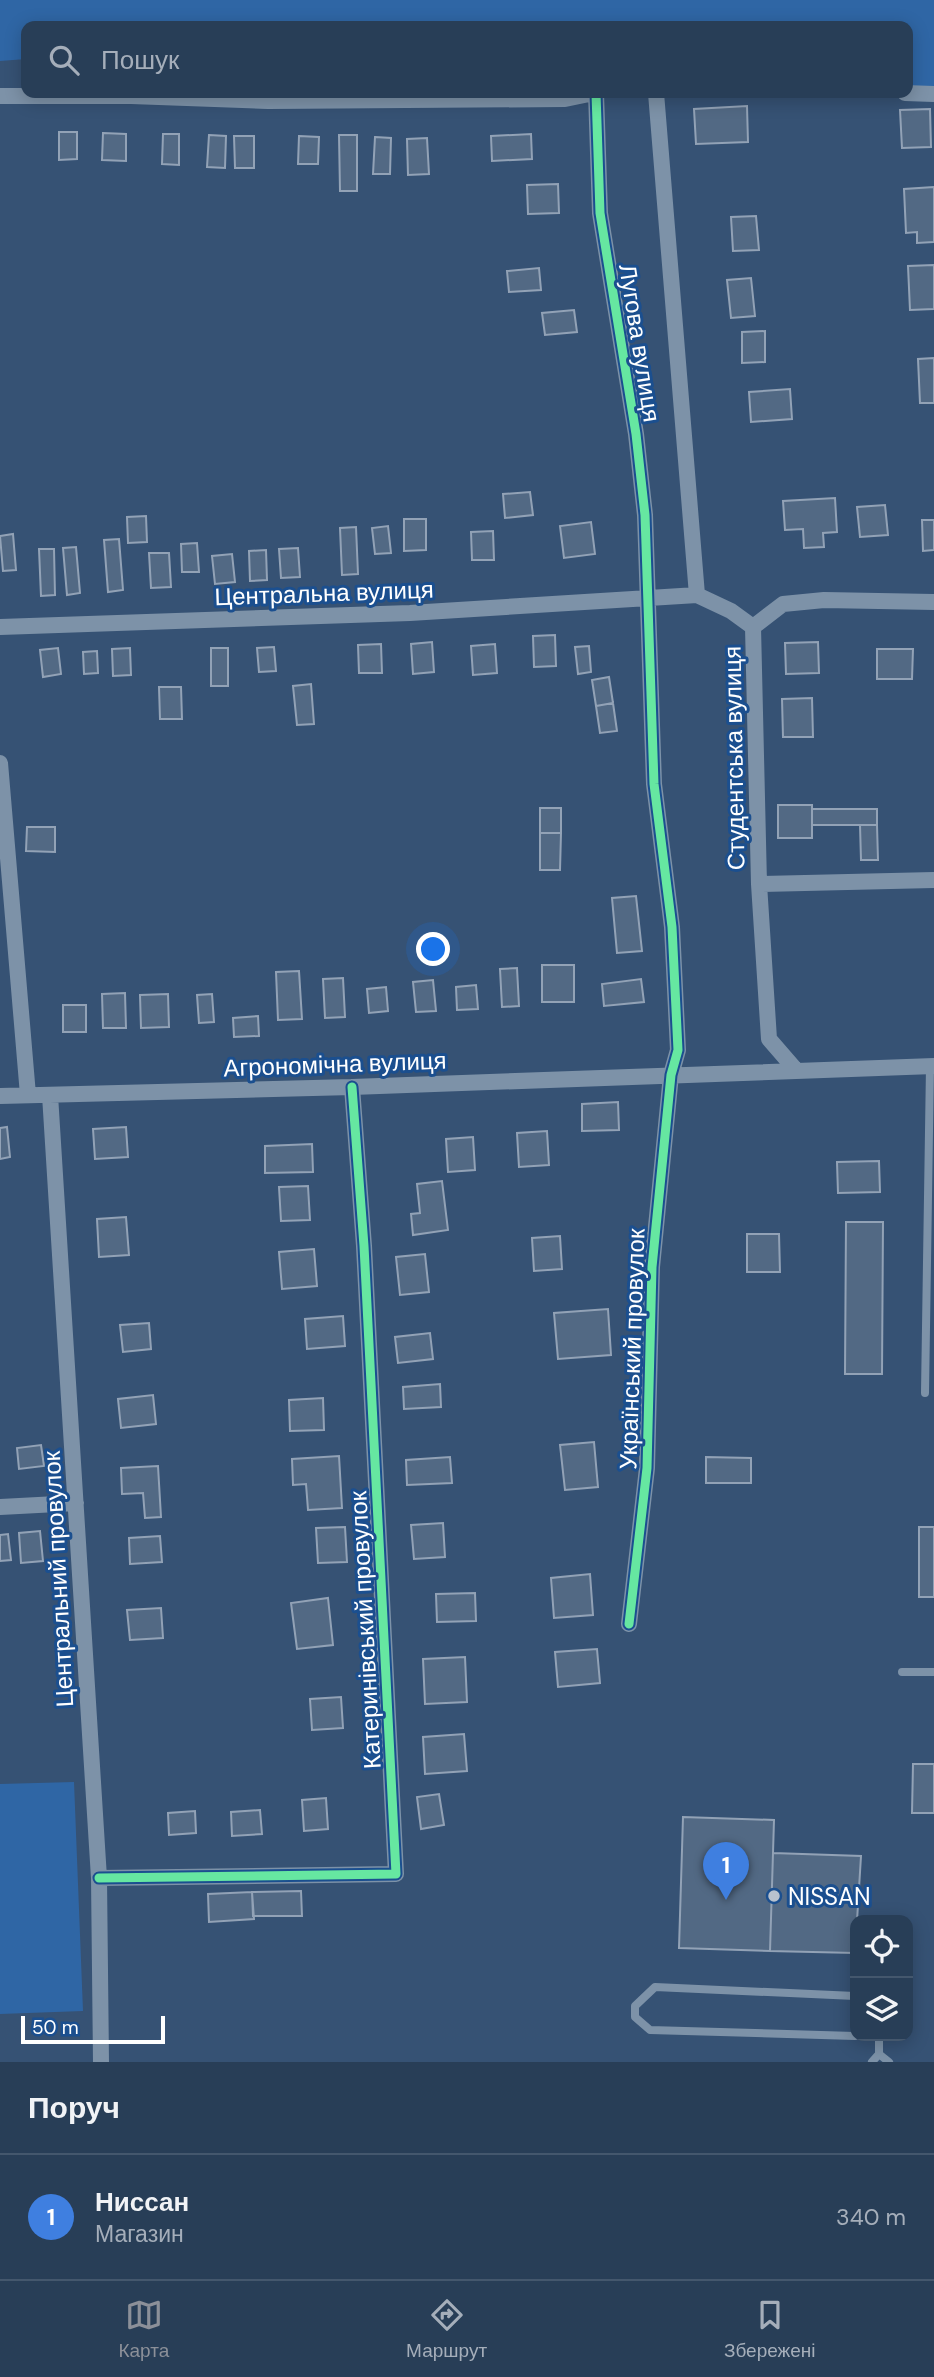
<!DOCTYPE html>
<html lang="uk">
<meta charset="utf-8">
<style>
body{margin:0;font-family:"DM Sans",sans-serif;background:#30455d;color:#f1f3f6}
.controls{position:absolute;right:21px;bottom:21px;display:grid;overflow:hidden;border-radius:14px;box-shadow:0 4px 18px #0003}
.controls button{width:63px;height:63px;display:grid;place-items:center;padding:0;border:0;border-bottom:2px solid #44576d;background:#283e57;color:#f1f3f6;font:35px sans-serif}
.scale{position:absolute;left:21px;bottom:18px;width:144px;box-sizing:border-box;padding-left:7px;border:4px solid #fff;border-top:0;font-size:19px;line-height:24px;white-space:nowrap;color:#fff;-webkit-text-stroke:5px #1b4f8f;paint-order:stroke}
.you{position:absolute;left:434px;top:950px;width:24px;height:24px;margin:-18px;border:5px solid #fff;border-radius:50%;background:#1a73e8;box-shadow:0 0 0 10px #1a73e833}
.badge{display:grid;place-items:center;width:46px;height:46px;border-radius:50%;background:#8c9099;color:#fff;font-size:23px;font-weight:700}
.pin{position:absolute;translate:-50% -58px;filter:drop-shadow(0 2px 4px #0008)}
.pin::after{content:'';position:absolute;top:37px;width:24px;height:21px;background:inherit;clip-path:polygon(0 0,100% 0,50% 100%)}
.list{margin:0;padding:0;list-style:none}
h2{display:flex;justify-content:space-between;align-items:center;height:91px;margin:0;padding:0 28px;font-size:30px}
h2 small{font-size:23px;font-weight:400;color:#a5aeba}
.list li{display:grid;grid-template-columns:46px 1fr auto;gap:21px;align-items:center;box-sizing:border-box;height:126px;padding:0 28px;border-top:2px solid #44576d}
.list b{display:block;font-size:26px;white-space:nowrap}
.list p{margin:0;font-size:23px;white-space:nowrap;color:#a5aeba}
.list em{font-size:23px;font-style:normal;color:#a5aeba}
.icon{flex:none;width:38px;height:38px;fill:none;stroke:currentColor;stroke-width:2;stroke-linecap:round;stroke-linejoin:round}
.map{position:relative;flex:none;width:934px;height:2062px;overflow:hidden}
.search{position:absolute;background:#283e57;box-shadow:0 4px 18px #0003;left:21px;right:21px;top:21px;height:77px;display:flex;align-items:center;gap:18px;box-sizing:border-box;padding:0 24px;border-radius:14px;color:#a5aeba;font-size:26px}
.sheet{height:217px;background:#283e57}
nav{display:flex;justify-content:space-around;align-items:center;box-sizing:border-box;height:98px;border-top:2px solid #44576d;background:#283e57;font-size:19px;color:#a5aeba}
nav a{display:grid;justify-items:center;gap:4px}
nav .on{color:#8c9099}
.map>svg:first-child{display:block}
.green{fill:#2f66a5}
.building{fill:#526984;stroke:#92a2b6;stroke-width:2}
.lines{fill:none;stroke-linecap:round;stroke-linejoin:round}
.lane{stroke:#7d92a8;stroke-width:8}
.street{stroke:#7d92a8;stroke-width:16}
.cycleway-casing{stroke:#1b4f8f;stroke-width:13}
.cycleway{stroke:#66e7a1;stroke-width:9}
.poi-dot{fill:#b9c2ce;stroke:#1b4f8f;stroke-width:2.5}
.labels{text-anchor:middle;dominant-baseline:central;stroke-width:6;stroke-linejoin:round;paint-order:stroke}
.street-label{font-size:24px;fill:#fff;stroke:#1b4f8f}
.poi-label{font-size:24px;fill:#fff;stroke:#1b4f8f;text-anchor:start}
</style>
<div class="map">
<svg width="934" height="2062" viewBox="0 0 934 2062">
<rect width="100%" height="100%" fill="#365274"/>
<path class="green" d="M0,0H934V88L908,89V26H26V59L0,61Z
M74,1782L83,2011L0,2014V1784Z"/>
<path class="building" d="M747,106L748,142L696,144L694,109Z
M930,109L931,147L902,148L900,110Z
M59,132H77V159L59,160Z
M103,133L126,134V161L102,160Z
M163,134H179V165L162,164Z
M531,134L532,159L492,161L491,136Z
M209,135L226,136L225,168L207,167Z
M339,135H357V191H340Z
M234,136H254V168H235Z
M299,136L319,137L318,164H298Z
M375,137L391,138L390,174H373Z
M427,138L429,174L408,175L407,139Z
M558,184L559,213L528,214L527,185Z
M934,187V242L917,243V232L906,233L904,189Z
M756,216L759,250L733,251L731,217Z
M934,265V309L910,310L908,266Z
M539,268L541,290L509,292L507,271Z
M751,278L755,316L731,318L727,280Z
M574,310L577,332L545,335L542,313Z
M765,331V362L742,363V332Z
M934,358V403H920L918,359Z
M790,389L792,419L751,422L749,392Z
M530,492L533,515L505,518L503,494Z
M835,498L837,532L823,533L824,547L804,548L803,529L785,530L783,501Z
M885,505L888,535L860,537L857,507Z
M146,516L147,542L128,543L127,517Z
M404,519H426V550L404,551Z
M922,520H934V550L923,551Z
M591,522L595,554L564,558L560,526Z
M388,526L391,553L375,554L372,528Z
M356,527L358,574L342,575L340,528Z
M493,531L494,560H472L471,532Z
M13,534L16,570L3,571L0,536Z
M119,539L123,590L108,592L104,540Z
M197,543L199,572H182L181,544Z
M76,547L80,593L67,595L63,548Z
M298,548L300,577L281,578L279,549Z
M39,549H54L55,595L41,596Z
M266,550L267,580L250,581L249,551Z
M149,553H169L171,587L151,588Z
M232,554L235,582L215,584L212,556Z
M555,635L556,666L534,667L533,636Z
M432,642L434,672L413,674L411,644Z
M818,642L819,673L786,674L785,643Z
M381,644L382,673H359L358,645Z
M495,644L497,673L473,675L471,646Z
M589,646L591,672L578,674L575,647Z
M274,647L276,671L259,672L257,648Z
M58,648L61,674L43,677L40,650Z
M130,648L131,675L113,676L112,649Z
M211,648H228V686H211Z
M877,649H913L912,679H877Z
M97,651L98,673L84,674L83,652Z
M609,677L613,703L596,706L592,680Z
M311,684L314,724L297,725L293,686Z
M159,687H181L182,719H160Z
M812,698L813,737H783L782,699Z
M613,703L617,731L600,733L596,706Z
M778,805H812V838H778Z
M540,808H561V833H540Z
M812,809H877V825H812Z
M860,825H877L878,860H861Z
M27,827H55V852L26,851Z
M540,833H561L560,870H540Z
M636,896L642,951L617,953L612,898Z
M542,965H574V1002H542Z
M517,968L519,1006L502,1007L500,969Z
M299,971L302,1019L278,1020L276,972Z
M343,978L345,1017L325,1018L323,979Z
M641,979L644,1002L604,1006L602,984Z
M433,980L436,1011L416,1012L413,982Z
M476,985L478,1009L457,1010L456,987Z
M386,987L388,1011L369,1013L367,989Z
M125,993L126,1028H103L102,994Z
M168,994L169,1027L141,1028L140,995Z
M212,994L214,1022L199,1023L197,995Z
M63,1005H86V1032H63Z
M258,1016L259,1036L234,1037L233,1018Z
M618,1102L619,1130L582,1131V1104Z
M7,1127L10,1157L0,1159V1128Z
M126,1127L128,1157L95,1159L93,1129Z
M547,1131L549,1165L519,1167L517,1133Z
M473,1137L475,1170L448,1172L446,1139Z
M312,1144L313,1172L265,1173V1146Z
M879,1161L880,1192L838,1193L837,1162Z
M442,1181L448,1230L413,1235L411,1214L420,1213L417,1184Z
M308,1186L310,1220L281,1221L279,1187Z
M126,1217L129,1255L99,1257L97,1219Z
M846,1222H883L882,1374H845Z
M747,1234H779L780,1272H747Z
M560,1236L562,1269L534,1271L532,1238Z
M314,1249L317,1286L282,1289L279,1252Z
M425,1254L429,1292L400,1295L396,1257Z
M608,1309L611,1355L558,1359L554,1313Z
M343,1316L345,1346L307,1349L305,1319Z
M149,1323L151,1349L123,1352L120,1325Z
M430,1333L433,1359L398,1363L395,1337Z
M440,1384L441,1407L404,1409L403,1387Z
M153,1395L156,1424L121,1428L118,1399Z
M323,1398L324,1430L290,1431L289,1400Z
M594,1442L598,1487L565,1490L560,1445Z
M41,1445L44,1466L19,1469L17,1448Z
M339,1456L342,1508L308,1510L306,1484L293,1485L292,1459Z
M450,1457L452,1483L407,1485L406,1460Z
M706,1457L751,1458V1483H706Z
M158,1466L161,1517L145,1518L143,1493L122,1494L121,1468Z
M443,1523L445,1557L414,1559L411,1525Z
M345,1527L347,1562L318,1563L316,1528Z
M919,1527H934V1597H919Z
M40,1531L43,1561L21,1563L19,1533Z
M8,1534L11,1560L0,1561V1535Z
M160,1536L162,1562L130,1564L129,1538Z
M590,1574L593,1615L554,1618L551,1578Z
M475,1593L476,1621L437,1622L436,1594Z
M328,1598L333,1645L297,1649L291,1603Z
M161,1608L163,1638L130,1640L127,1610Z
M597,1649L600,1683L558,1687L555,1652Z
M465,1657L467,1702L425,1704L423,1659Z
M341,1697L343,1728L312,1730L310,1699Z
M464,1734L467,1771L425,1774L423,1737Z
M913,1764H934V1813H912Z
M439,1794L444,1825L421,1829L417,1797Z
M326,1798L328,1829L304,1831L302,1800Z
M260,1810L262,1834L232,1836L231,1812Z
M195,1811L196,1833L169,1835L168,1813Z
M683,1817L774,1820L770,1951L679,1948Z
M773,1853L861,1856L855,1953L770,1951Z
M301,1891L302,1916H253L252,1892Z
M252,1892L254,1919L209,1922L208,1894Z"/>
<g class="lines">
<path class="lane" d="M925,1393L930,1066
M902,1672H934
M855,1996L655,1987L635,2006V2017L650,2030L855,2036
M864,2036H866
M879,2054L889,2062
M872,2062L879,2054V2036"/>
<path class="street" d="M596,93L600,213L636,434L645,515L654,784L672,927L678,1050L671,1075L652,1267L647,1468L629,1624
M656,93L697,595L731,611L753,627L759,884L769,1039L795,1069
M905,93L934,94
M0,96H131L268,101L565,99L594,93
M0,627L410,613L697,595
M753,627L783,604L824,600L934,602
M0,763L28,1095
M759,884L934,880
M50,1095L99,1878L101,2062
M0,1096L352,1087L934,1066
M0,1507L76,1503
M99,1878L396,1874L364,1246L352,1087"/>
<defs>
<path id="cycleway" d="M596,93L600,213L636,434L645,515L654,784L672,927L678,1050L671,1075L652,1267L647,1468L629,1624
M99,1878L396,1874L364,1246L352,1087"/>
</defs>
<use href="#cycleway" class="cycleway-casing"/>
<use href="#cycleway" class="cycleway"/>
</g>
<circle class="poi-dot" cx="774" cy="1896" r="7"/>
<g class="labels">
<g class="street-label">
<text transform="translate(640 343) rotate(81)">Лугова вулиця</text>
<text transform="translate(324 593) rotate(-2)">Центральна вулиця</text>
<text transform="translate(734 758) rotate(-91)">Студентська вулиця</text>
<text transform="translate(335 1064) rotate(-2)">Агрономічна вулиця</text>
<text transform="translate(632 1349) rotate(-88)">Український провулок</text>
<text transform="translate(58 1579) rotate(-93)">Центральний провулок</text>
<text transform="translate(365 1630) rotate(-93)">Катеринівський провулок</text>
</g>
<g class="poi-label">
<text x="788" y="1896">NISSAN</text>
</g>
</g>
</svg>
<div class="controls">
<button><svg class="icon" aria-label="locate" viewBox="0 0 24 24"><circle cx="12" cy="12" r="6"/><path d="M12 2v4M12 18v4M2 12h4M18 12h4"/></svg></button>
<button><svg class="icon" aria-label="layers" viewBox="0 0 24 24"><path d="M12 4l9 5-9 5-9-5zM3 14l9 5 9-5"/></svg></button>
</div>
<div class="scale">50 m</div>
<div class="you"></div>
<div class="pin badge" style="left:726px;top:1900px;background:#3f7fe0">1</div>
<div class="search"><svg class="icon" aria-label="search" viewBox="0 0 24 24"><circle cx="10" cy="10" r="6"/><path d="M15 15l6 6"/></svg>Пошук</div>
</div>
<section class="sheet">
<h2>Поруч<small></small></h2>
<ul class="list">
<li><span class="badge" style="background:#3f7fe0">1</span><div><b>Ниссан</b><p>Магазин</p></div><em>340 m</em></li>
</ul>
</section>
<nav>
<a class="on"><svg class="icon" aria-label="map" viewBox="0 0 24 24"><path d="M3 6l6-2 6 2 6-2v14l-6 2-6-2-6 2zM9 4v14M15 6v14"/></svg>Карта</a>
<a><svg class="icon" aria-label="directions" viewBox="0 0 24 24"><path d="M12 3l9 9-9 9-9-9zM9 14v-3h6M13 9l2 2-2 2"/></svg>Маршрут</a>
<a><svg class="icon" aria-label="saved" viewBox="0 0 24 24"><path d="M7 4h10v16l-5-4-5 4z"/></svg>Збережені</a>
</nav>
